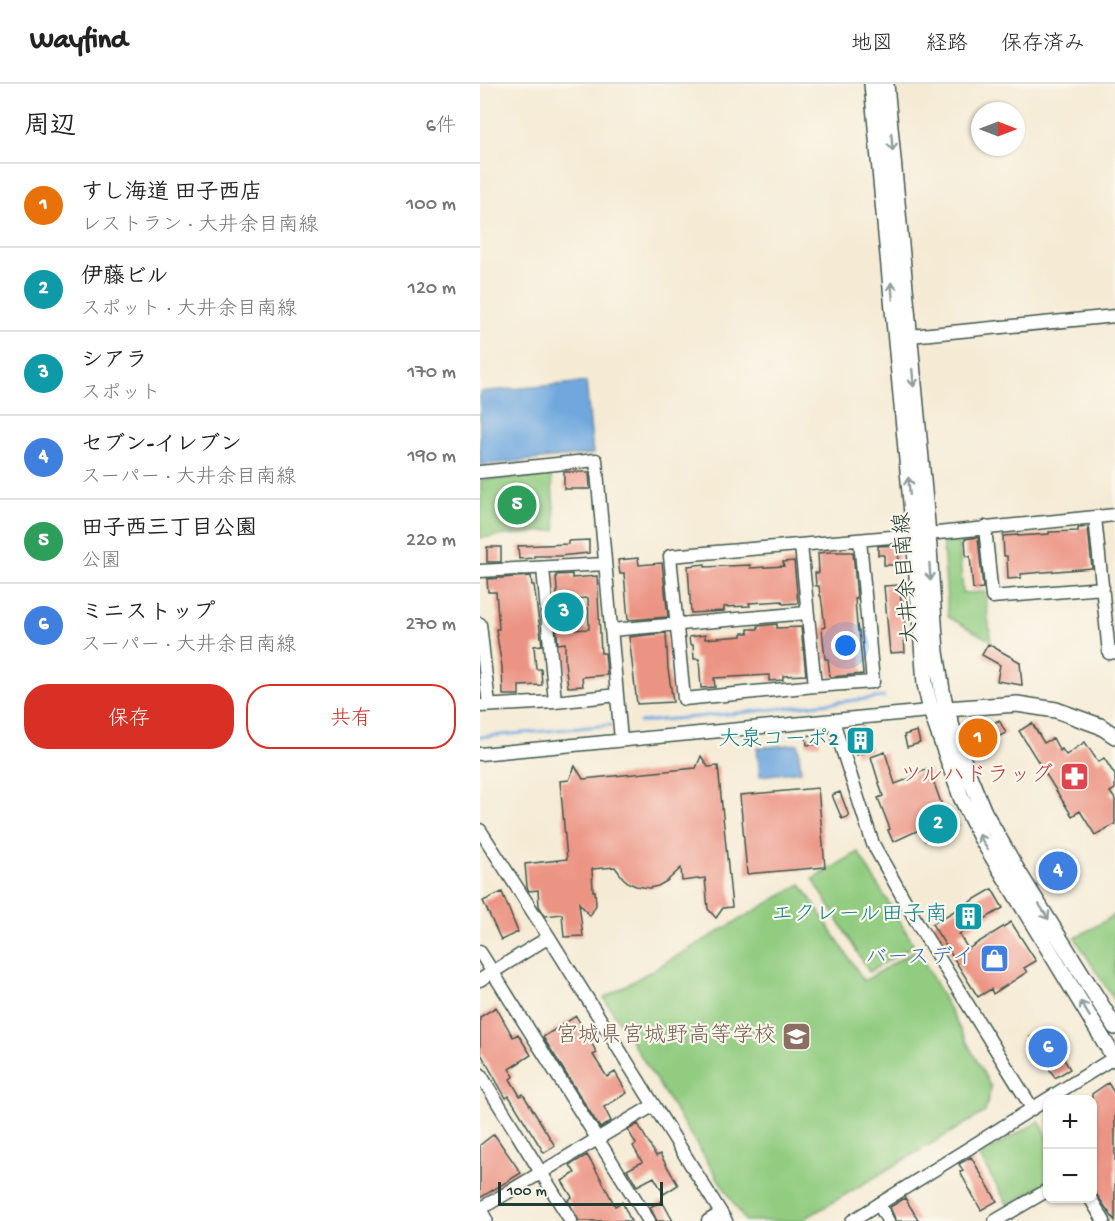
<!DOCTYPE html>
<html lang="ja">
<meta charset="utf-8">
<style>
body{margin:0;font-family:"Gochi Hand","Klee One",sans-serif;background:#f2f2f2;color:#222}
.controls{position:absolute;right:18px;bottom:18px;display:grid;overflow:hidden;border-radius:12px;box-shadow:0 2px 4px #0004}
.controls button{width:54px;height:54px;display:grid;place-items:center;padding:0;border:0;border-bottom:2px solid #e0e0e0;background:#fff;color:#222;font:30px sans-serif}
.compass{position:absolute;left:491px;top:18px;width:54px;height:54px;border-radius:50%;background:#fff;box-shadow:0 2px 4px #0004;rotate:90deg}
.scale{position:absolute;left:18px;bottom:15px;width:165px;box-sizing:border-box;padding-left:6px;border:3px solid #1f3d34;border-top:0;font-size:16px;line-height:21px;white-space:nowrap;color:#1f3d34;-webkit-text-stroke:4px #fbf7ec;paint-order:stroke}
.you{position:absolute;left:366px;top:562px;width:21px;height:21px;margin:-15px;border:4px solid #fff;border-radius:50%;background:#1a73e8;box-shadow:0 0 0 9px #1a73e833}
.badge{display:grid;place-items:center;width:39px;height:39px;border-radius:50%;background:#d93025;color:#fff;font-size:20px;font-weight:700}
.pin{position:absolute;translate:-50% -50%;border:3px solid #fff;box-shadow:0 2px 6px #0006}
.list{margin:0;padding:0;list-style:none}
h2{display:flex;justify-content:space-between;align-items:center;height:78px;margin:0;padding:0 24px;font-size:26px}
h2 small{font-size:20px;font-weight:400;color:#767676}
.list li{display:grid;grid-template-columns:39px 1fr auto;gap:18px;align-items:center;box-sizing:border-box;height:84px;padding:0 24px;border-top:2px solid #e0e0e0}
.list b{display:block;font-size:22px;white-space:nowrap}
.list p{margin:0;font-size:20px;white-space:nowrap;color:#767676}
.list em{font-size:20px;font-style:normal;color:#767676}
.actions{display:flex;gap:12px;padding:18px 24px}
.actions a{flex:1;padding:14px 0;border:2px solid #d93025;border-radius:24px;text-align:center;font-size:21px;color:#d93025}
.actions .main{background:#d93025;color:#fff}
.map{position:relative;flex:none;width:635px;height:1137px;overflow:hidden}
header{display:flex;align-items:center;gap:36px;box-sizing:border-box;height:84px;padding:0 30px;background:#fff;border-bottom:2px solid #e0e0e0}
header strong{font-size:28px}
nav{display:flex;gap:33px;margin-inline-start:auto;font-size:21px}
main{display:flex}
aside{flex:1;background:#fff}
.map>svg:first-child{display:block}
.green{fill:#91cc80;stroke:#58845a;stroke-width:1.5}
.water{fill:#6fa8de;stroke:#477289;stroke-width:1.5}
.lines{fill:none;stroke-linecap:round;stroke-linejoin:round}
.stream{stroke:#6fa8de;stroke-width:3}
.building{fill:#ec9484;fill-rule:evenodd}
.minor-casing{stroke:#3f574c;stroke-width:15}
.tertiary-casing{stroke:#3f574c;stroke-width:18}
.minor{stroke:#fff;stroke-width:12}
.tertiary{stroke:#fff;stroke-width:15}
.oneway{stroke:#8f9e9a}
.labels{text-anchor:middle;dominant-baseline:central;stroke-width:4.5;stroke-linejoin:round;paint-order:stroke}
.street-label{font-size:22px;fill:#1f3d34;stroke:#fbf7ec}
.culture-label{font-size:22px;fill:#0d838f;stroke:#fbf7ec;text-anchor:end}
.health-label{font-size:22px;fill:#be3a42;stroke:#fbf7ec;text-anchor:end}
.shop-label{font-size:22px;fill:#366cbe;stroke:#fbf7ec;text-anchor:end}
.education-label{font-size:22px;fill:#785e54;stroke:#fbf7ec;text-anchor:end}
</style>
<header>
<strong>Wayfind</strong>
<nav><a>地図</a><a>経路</a><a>保存済み</a></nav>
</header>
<main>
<aside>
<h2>周辺<small>6件</small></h2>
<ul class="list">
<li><span class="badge" style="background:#e8710a">1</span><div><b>すし海道 田子西店</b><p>レストラン · 大井余目南線</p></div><em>100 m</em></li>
<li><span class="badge" style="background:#0f9aa8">2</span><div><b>伊藤ビル</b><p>スポット · 大井余目南線</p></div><em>120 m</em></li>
<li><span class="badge" style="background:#0f9aa8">3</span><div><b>シアラ</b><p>スポット</p></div><em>170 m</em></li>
<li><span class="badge" style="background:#3f7fe0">4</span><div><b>セブン-イレブン</b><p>スーパー · 大井余目南線</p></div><em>190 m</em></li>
<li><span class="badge" style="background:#2e9e5b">5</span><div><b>田子西三丁目公園</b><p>公園</p></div><em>220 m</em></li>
<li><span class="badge" style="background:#3f7fe0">6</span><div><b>ミニストップ</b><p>スーパー · 大井余目南線</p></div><em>270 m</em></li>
</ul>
<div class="actions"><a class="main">保存</a><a>共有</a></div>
</aside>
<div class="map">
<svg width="635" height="1137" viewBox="0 0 635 1137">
<rect width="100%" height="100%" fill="#fbf7ec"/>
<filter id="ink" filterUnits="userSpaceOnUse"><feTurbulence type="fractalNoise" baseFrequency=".0167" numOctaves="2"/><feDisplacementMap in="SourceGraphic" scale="12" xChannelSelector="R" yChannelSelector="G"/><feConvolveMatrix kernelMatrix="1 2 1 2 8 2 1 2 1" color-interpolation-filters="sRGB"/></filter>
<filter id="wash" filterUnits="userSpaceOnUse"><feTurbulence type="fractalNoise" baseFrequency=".008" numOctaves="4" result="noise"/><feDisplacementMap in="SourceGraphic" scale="24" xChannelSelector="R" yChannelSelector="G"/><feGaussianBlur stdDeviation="1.35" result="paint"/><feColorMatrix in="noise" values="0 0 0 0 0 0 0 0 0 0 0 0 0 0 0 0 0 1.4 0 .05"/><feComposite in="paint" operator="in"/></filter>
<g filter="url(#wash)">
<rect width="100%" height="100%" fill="#f5ebd5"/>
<path class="green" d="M71,391L76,446L0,454L1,396Z
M478,451L483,509L505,508L511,557L468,533L463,460L467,453Z
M378,768L434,861L389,888L333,795Z
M321,800L384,897L437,865L511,1003L505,1028L321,1137H265L124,914Z
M635,831V917L595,854Z
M559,1037L567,1051V1098L528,1121L499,1072Z"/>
<path class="water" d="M106,298L113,370L0,381V308Z
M318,660L321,687L280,692L277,664Z"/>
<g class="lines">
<path class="stream" d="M160,638L259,629L404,613
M0,653L131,641"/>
</g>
<g id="blocks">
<path class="building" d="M84,388H109L110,405H84Z
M608,443L612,484L541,490V494L528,495L527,472H524L523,452L538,451V452L569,450V448L598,447V444Z
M498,453L503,504L493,505L490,472H486L485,455Z
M109,456V469L79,472H54V474L39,475L38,462L88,460V457Z
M418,461L419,481H404V471H398V462Z
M7,463H21V478H7Z
M350,468H373L377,515H375L377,541L378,547H379L383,590L350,593L348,575H345L342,544L345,543L341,512H340L339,502H336L335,489H339L338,469Z
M158,474L159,481L182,479L188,533L148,536L144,489L140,490L138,476Z
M314,477L318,519L303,520L302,517L269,519L270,522L244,523V527L211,529L208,482L225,480V483L270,481V484L304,482L303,478Z
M92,490V494L117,492L121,569H125L127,591L102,593L103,602L88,603L85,578V559L78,560L76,539H79L76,491ZM108,514L109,545L92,546L89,515Z
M51,492L52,501H54L62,561L54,562L56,585H61L62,601L39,602V611H23L22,583L16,545H19L16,508H8L7,495Z
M420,501L421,518L424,517L426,550L424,551L425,568L410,569L404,502Z
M297,540V544L321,543L326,591L303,592V596L289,597V591L234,594L235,603L221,604L219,575H214L213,561H210L209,553L225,551V555L262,552V549H268V545H278V542Z
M186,549L188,585L193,618L157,620L149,553Z
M508,560L540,578L542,601L517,597L520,581L502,571Z
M519,636L526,649L514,655L516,659L498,667L490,652Z
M552,639L564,659L573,654L580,667L582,665L586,671L605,658L618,678L624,674L635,691V705L630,708L635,715V740L615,751L600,727L592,732L539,647Z
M385,643L391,667L376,671L370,647Z
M437,647L440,659L427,663L424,651Z
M340,650V660L327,661L326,652Z
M405,668L415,700L433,693L432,691L449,685L464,727L471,725L477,742L445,757L441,745L413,758L408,746L410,745L398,714L403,712L391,673Z
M221,672L228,683L238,682L252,823L243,824L236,834L228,825L225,794L202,797L201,784L187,797L178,802L169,804L156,802L149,799L143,794L135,783L112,785L113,807H115L116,821L110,832L99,819L103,852L84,853L82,830L65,832L59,822L58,806L49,807L47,803L45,780L87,775L80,697L89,696L95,682L103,695L216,684Z
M338,704L345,783L267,790L260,711Z
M360,708L369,732L362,735L352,711Z
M589,770L599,786L567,804L557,787Z
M512,805L523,824L479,850L488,865L531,838L556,877L544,884L547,888L513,910L511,905L498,913L452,840Z
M22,808L38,848L21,856L3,817Z
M16,923L33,953L38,950L51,971L29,985L34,992L30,995L40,1012L43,1010L75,1062L64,1069L29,1012L26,1014L0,968V933Z
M96,932L117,969L113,971L127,993L135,988L147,1009L124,1023L131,1037L120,1044L63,953Z
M565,944L590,985L575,994L550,953Z
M628,999L635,1010V1137L612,1104V1010Z
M158,1040L176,1072L180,1070L198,1101L184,1110L174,1093L157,1102L147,1086L162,1078L153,1062L156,1060L148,1046Z
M14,1050L41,1089L0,1114V1061Z
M107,1071L119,1091L135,1122L142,1118L151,1137H99L88,1116L92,1113L82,1097L95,1089L90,1081Z
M491,1073L517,1117L501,1126L480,1088L483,1087L479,1080Z
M425,1114L439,1137H416L410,1123Z
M182,1117L193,1137H177L170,1123Z"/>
</g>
</g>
<g filter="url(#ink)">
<use href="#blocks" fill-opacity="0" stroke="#3f574c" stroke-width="1.5"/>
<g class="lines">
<defs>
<path id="minor" d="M430,252L635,232
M0,388L116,376L141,656
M615,433L629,569L635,568
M505,443L512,513L623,504
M448,450L635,431
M380,456L393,598L335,602L204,615L190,472L434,451
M321,461L335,602
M63,484L75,618
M0,487L125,480
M0,540L9,621
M131,546L327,529
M0,622L75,618L137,611
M353,636L358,653L393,760L439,842L552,1024
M0,670L459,626
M0,746L69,853L246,1137
M0,868L169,1137
M0,896L69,853
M0,990L91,1137
M610,1114L624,1137
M399,1120L408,1137
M0,1125L174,1021
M228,1137L241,1129
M372,1137L635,973
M515,1137L568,1106"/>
<path id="tertiary" d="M392,0L434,451L445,600L451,627L481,713L500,752L635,975
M406,0L448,450L456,568L462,606L466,625L487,687L504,728L537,786L635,943
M466,625L537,620L576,626L620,642L635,652
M0,1128L5,1137"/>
</defs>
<use href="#minor" class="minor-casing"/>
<use href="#tertiary" class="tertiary-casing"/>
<use href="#minor" class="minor"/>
<use href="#tertiary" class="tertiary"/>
</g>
<defs><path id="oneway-shaft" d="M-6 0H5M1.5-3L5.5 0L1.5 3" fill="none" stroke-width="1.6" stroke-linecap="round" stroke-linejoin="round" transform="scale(1.5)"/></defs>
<g class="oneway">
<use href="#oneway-shaft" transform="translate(412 58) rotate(85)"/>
<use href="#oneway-shaft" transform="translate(412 207) rotate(-95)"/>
<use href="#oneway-shaft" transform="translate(433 294) rotate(85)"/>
<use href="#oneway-shaft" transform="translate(429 402) rotate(-95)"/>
<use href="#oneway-shaft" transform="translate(450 488) rotate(86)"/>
<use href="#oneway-shaft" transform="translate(503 758) rotate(-120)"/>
<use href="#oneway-shaft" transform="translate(564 828) rotate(58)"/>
<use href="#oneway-shaft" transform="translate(605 925) rotate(-121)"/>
</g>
</g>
<defs>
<symbol id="building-square" viewBox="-11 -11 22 22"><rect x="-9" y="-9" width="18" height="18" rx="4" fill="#0f9aa8" stroke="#fbf7ec"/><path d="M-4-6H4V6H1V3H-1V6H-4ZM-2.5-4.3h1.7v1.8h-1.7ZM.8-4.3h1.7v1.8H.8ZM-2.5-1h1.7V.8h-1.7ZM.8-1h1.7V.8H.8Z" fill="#fff"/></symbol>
<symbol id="pharmacy-square" viewBox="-11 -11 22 22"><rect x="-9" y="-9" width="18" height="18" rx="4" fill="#e0444e" stroke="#fbf7ec"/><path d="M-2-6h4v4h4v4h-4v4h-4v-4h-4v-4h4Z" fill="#fff"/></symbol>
<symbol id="shop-square" viewBox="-11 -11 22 22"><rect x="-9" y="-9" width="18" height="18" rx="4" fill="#3f7fe0" stroke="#fbf7ec"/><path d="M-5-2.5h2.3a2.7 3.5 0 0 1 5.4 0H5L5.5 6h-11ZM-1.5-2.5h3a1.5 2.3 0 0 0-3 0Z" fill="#fff"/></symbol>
<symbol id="school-square" viewBox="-11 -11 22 22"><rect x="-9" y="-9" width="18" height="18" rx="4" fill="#8d6e63" stroke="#fbf7ec"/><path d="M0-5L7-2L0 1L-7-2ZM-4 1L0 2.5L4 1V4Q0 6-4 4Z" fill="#fff"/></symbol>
</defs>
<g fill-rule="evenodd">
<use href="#building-square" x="364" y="640" width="33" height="33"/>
<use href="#pharmacy-square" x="578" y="676" width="33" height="33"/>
<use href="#building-square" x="472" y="816" width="33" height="33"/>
<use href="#shop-square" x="498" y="858" width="33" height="33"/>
<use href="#school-square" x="300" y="936" width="33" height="33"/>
</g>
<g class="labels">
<g class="street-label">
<text transform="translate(428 494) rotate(-94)">大井余目南線</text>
</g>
<g class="culture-label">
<text x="359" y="657">大泉コーポ2</text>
<text x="467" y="832">エクレール田子南</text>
</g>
<g class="health-label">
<text x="573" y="693">ツルハドラッグ</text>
</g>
<g class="shop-label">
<text x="494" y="875">バースデイ</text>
</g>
<g class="education-label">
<text x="296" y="953">宮城県宮城野高等学校</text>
</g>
</g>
</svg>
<div class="controls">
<button>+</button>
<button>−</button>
</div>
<svg class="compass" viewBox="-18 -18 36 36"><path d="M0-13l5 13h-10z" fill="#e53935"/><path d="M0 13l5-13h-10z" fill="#767676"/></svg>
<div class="scale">100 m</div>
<div class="you"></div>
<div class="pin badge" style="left:498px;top:654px;background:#e8710a">1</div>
<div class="pin badge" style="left:458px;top:740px;background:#0f9aa8">2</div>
<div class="pin badge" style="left:84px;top:528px;background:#0f9aa8">3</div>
<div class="pin badge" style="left:578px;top:787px;background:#3f7fe0">4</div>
<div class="pin badge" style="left:37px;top:421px;background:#2e9e5b">5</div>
<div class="pin badge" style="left:568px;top:964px;background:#3f7fe0">6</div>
</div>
</main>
